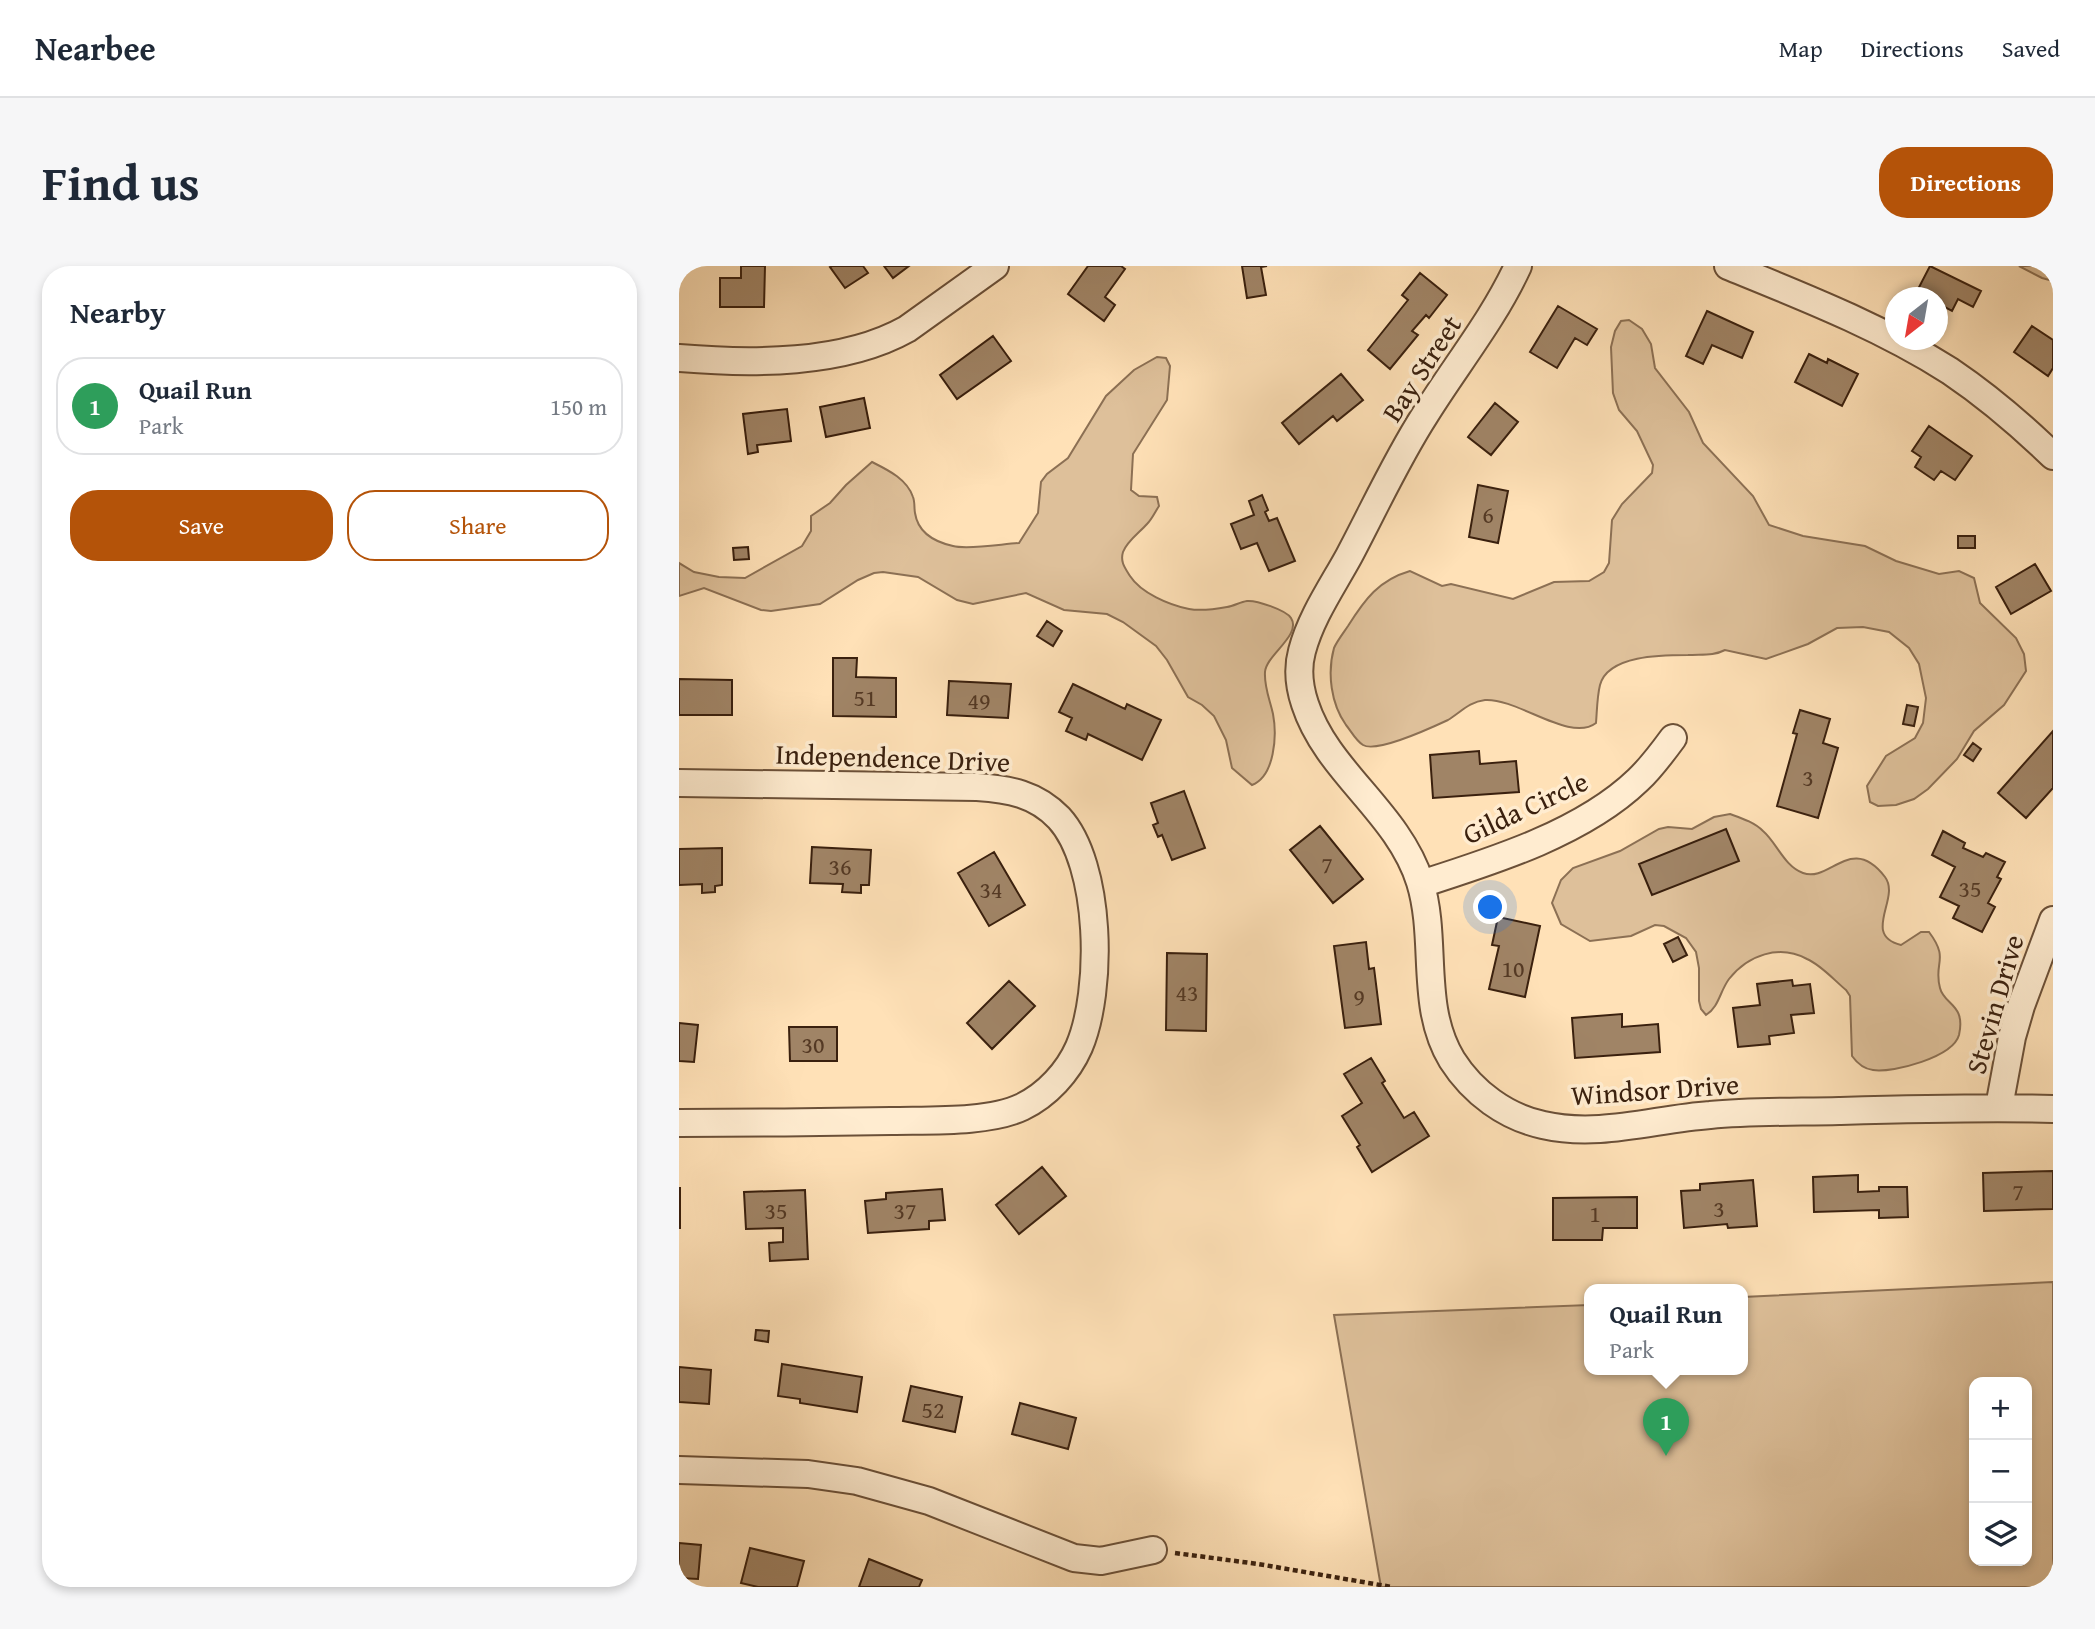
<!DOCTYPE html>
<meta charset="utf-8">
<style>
body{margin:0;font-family:"Gentium Book Plus",serif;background:#f6f6f7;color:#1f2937}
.controls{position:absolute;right:21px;bottom:21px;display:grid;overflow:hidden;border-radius:14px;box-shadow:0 4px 10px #0003}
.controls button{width:63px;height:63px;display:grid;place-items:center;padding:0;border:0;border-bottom:2px solid #e0e1e3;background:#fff;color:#1f2937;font:35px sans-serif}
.compass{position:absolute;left:1206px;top:21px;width:63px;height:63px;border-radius:50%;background:#fff;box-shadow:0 4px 10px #0003;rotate:211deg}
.you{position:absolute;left:812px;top:642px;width:24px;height:24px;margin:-18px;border:5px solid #fff;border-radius:50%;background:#1a73e8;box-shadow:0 0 0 10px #1a73e833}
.badge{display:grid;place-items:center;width:46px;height:46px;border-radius:50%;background:#b45309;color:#fff;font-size:23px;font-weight:700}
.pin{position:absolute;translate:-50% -58px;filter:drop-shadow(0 2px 4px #0008)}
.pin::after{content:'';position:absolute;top:37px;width:24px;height:21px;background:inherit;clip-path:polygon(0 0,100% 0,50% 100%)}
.popup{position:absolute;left:905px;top:1018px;width:164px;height:91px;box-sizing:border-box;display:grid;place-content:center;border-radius:14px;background:#fff;filter:drop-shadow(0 2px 5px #0005);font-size:23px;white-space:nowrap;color:#747a83}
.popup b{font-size:26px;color:#1f2937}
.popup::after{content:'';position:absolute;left:50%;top:100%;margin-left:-14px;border:14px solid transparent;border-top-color:#fff}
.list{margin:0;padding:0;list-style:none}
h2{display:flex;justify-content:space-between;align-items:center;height:91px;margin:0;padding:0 28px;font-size:30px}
h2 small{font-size:23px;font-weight:400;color:#747a83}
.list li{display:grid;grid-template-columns:46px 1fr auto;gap:21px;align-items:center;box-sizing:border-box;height:98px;margin:0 14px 14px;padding:0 14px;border:2px solid #e0e1e3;border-radius:28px}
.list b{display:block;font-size:26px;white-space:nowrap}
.list p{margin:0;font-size:23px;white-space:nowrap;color:#747a83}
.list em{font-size:23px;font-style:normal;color:#747a83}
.actions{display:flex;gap:14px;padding:21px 28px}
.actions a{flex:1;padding:16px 0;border:2px solid #b45309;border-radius:28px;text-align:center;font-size:24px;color:#b45309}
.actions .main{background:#b45309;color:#fff}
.icon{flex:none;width:38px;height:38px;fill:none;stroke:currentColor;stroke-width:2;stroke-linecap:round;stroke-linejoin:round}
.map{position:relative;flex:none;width:1374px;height:1321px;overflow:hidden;border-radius:28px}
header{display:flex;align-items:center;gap:42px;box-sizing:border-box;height:98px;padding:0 35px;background:#fff;border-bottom:2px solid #e0e1e3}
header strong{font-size:33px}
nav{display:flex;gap:38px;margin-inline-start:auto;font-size:24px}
.intro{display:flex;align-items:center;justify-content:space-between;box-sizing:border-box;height:168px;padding:0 42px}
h1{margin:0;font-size:49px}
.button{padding:18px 32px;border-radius:28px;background:#b45309;color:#fff;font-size:24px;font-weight:700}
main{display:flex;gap:42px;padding:0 42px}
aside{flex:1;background:#fff;border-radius:28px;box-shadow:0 4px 10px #0003}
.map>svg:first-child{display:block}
.green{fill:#dec09a;stroke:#8c7054;stroke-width:2;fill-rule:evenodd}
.building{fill:#a08466;stroke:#3a200e;stroke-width:2}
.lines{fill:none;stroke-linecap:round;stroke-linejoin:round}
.minor-casing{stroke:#6b5038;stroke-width:30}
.path{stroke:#3a200e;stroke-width:4.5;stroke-dasharray:5 3.5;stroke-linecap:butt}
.minor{stroke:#ffecd0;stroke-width:26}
.labels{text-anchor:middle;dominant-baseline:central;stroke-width:7;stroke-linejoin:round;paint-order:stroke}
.number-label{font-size:24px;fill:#543924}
.street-label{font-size:28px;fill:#3a200e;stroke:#ffecd0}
</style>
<header>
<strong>Nearbee</strong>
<nav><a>Map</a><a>Directions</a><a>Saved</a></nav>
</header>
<div class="intro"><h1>Find us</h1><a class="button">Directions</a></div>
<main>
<aside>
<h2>Nearby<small></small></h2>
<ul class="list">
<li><span class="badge" style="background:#2e9e5b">1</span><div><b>Quail Run</b><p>Park</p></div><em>150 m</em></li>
</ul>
<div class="actions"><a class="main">Save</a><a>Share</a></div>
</aside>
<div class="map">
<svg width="1374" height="1321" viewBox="0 0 1374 1321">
<rect width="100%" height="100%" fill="#ffe1b7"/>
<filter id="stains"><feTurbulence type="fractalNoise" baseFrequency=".00286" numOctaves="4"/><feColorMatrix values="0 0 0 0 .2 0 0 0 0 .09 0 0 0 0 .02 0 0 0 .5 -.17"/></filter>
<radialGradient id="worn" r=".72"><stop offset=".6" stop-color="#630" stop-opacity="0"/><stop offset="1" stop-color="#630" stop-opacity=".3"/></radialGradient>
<path class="green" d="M1340,0H1374V15L1363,12Z
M950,54L963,63L972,78L976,102L1010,146L1024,177L1074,230L1090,259L1124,270L1186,280L1217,295L1260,308L1280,305L1295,312L1301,337L1337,372L1345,388L1347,405L1325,439L1295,465L1278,493L1249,523L1235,533L1217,539L1199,540L1191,536L1188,520L1207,490L1236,472L1244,457L1247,432L1240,398L1230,382L1210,366L1184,361L1158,362L1129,378L1087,393L1046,384C1035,390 1022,388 1009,389C983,389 929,389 921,419C918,431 918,445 917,457C891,477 839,432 806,434C790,436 782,446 769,454C754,461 698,487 684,479C677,475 672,465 667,459C652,438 648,407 655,382C658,375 665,366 669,360C686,333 700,314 731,305L763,320L772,318L834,333L875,316L910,315L925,306L930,297L933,254L943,238L973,207L974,199L958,165L940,144L934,127L932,81L936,65L942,55Z
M478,91L487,92L491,100L488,134L454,188L452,224L460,230L478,231L480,240C476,246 473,253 468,258C460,267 448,275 444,286C441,296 446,302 451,310C462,327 490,339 510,343C521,345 537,343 548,341C555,340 561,336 568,335C577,334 607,344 612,352C623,369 587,389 586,406C585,421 591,434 594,448C598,469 596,510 573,519L553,502L547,474L535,450L523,439L509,431L488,394L477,380L444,356L428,348L385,344L347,327L294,338L278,334L239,311L204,306L195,307L179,314L141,338L92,345L82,344L25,322L0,330V297L15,306L40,311L66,312L123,280L132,265V250L151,237L167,219L193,196C209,204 228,213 234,231C236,236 235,242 236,247C239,267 256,276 274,280C289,284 323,278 340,277L359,247L362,216L368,208L389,192L427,130L455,104Z
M1051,548C1062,552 1075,556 1084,565C1098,577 1105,600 1124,607C1151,617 1172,567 1206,611C1222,632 1182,669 1222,679L1242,666H1250C1271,694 1254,696 1261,722C1265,739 1287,738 1280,769C1274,791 1215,807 1194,804C1185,803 1178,797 1173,790L1171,730L1167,724C1155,714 1142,699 1128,693C1100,678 1069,689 1050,713C1041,725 1040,741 1027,749L1022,743L1020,735V702L1017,686L1007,672L985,660L976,659L952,670L911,675L882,658L873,637L882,614L894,602L941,585L980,563L989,561L1013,563L1035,551Z
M1374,1016V1321H702L655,1049L910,1039V1104H1064V1031ZM1295,1116H1348V1295H1295Z"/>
<path class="building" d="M62,0H86L85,41H41V12H62Z
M153,0H184L189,7L166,22L151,1Z
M205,0H230L214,12Z
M409,0H442L446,3L426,31L436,39L425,55L389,28Z
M563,0H588L582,1L587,29L568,32Z
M1251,0L1302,25L1294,41L1279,33L1273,45L1258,37V32H1247L1237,27Z
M741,7L768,29L750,52L747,49L733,65L739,69L711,103L689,84L729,34L723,29Z
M879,40L918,63L908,79L896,72L878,102L851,86Z
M1028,45L1074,66L1063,92L1033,79L1024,98L1007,90Z
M1353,60L1374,74V102L1369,110L1335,86Z
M314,70L332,95L278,133L261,109Z
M1130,88L1148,97L1149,93L1179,108L1163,140L1116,116Z
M662,108L684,134L658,155L654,150L620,178L603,157Z
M185,132L191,162L147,171L141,141Z
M816,137L839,156L812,189L789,171Z
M108,143L112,175L78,179L79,186L69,188L64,148Z
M1250,160L1293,190L1276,214L1262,205L1255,214L1236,201L1242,191L1233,185Z
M799,219L829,225L819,277L790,271Z
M583,229L589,244L586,246L590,255L598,252L616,295L590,305L578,277L562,283L552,258L575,249L570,235Z
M1279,270H1296V282H1279Z
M69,281L70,293L55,294L54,282Z
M1356,298L1372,325L1332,348L1317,321Z
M368,355L383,365L374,380L358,370Z
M154,392H178L177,411L217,412V451L154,450Z
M0,413L53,414V449H0Z
M270,415L332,418L329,452L268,449Z
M394,418L446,443L448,438L482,454L463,494L409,468L407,474L387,465L393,452L380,446Z
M1228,439L1239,441L1235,460L1224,458Z
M1121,444L1151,453L1144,477L1159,482L1139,552L1098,540L1118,468L1114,467Z
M1374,465V522L1347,552L1319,527Z
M1294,477L1302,483L1294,495L1285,489Z
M800,485L801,498L837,495L840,526L754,532L751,489Z
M505,525L526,582L493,594L483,569L479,571L474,559L479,557L472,537Z
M641,560L684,613L654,637L611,584Z
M1047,563L1060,595L973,629L960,598Z
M1264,565L1286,577L1284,582L1304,591L1307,587L1326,596L1318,611L1322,613L1309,637L1316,641L1303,666L1274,652L1280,640L1261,631L1276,601L1253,589Z
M133,581L192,584L190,619H182V627L163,626L164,618L131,617Z
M43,582V619L36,620V626L23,627V618L0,619V583Z
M315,586L346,639L310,660L279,607Z
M819,651L861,660L846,731L810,723L820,680L813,679Z
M999,671L1008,689L994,696L985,678Z
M687,676L690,703L695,702L702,758L666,762L655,680Z
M488,687L528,688L527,765L487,764Z
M1113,714L1114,720L1131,718L1135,747L1112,749L1115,767L1090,770L1091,778L1059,781L1054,742L1081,739L1078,718Z
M330,715L356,740L313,783L288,757Z
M943,748V761L979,758L981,786L896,792L893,752Z
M0,757L19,759L15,796L0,795Z
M110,761H158V795H111Z
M692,792L706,815L703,817L725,852L735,846L750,870L693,906L678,881L681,879L663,850L683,837L665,808Z
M363,901L387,930L340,968L317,939Z
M1374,905V943L1305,945L1304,907Z
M1179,909V926L1200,925V921H1228L1229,951L1200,952V944L1135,946L1134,911Z
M1074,914L1078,960L1049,962L1048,958L1005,962L1002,925L1021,924V918Z
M0,922H1V962H0Z
M263,923L266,954L250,955V963L189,967L186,935L207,933V927Z
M126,924L129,993L91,995L90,977L104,976V962L67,963L65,926Z
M958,931V962H924L923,974H874V932Z
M77,1064L90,1065L89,1076L76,1074Z
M103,1098L183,1111L178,1146L121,1137V1133L99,1130Z
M0,1101L32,1104L30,1138L0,1136Z
M232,1120L283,1131L276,1166L224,1155Z
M341,1137L397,1152L389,1183L333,1168Z
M0,1277L22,1279L19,1313L0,1312Z
M71,1282L125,1295L118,1321H79L62,1317Z
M190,1293L243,1314L240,1321H180Z"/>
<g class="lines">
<defs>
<path id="minor" d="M839,0C814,54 777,99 746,149C717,194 695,243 670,290C653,321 632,351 623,385C618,403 620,420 626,438C648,506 719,546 741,616C759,674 740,740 773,794C794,827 827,851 864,859C920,872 975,853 1031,849C1073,845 1117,846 1160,845C1232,843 1303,841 1374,843
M1049,0C1125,31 1202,61 1271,105C1308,130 1342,159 1374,190
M0,92C72,98 164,99 228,63L316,0
M0,517L298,521C330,523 357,528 380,552C423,599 424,725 400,781C389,806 368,829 343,841C310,857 248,854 212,855C141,856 71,857 0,857
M742,618C814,595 904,567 959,514C972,502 983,487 994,472
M1320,841L1333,771L1342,740L1374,654
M0,1204L129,1208L178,1215L250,1235L395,1292L422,1295L474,1284"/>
</defs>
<use href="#minor" class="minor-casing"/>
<path class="path" d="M496,1287L579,1298L713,1321"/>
<use href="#minor" class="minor"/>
</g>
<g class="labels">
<g class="number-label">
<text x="809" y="248">6</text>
<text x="186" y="431">51</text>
<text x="300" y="434">49</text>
<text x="1129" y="511">3</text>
<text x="648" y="598">7</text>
<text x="161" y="600">36</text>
<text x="1291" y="622">35</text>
<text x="312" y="623">34</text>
<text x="834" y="702">10</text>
<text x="508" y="726">43</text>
<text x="680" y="730">9</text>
<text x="134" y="778">30</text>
<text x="1339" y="925">7</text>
<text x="1040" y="942">3</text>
<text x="97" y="944">35</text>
<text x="226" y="944">37</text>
<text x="916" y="947">1</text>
<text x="254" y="1143">52</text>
</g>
<g class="street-label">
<text transform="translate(742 102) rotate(-57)">Bay Street</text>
<text transform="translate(214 491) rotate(2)">Independence Drive</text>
<text transform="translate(846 541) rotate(-25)">Gilda Circle</text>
<text transform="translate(1315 738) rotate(-74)">Stevin Drive</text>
<text transform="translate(976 823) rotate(-4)">Windsor Drive</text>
</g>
</g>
<rect width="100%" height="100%" filter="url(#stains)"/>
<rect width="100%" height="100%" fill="url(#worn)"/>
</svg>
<div class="controls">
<button>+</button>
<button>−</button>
<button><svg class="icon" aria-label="layers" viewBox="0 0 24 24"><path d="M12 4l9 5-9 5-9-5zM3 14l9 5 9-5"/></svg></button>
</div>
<svg class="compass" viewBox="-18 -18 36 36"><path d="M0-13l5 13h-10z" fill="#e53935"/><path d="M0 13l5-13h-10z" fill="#747a83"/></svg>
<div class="you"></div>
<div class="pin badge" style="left:987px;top:1190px;background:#2e9e5b">1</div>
<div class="popup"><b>Quail Run</b>Park</div>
</div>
</main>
